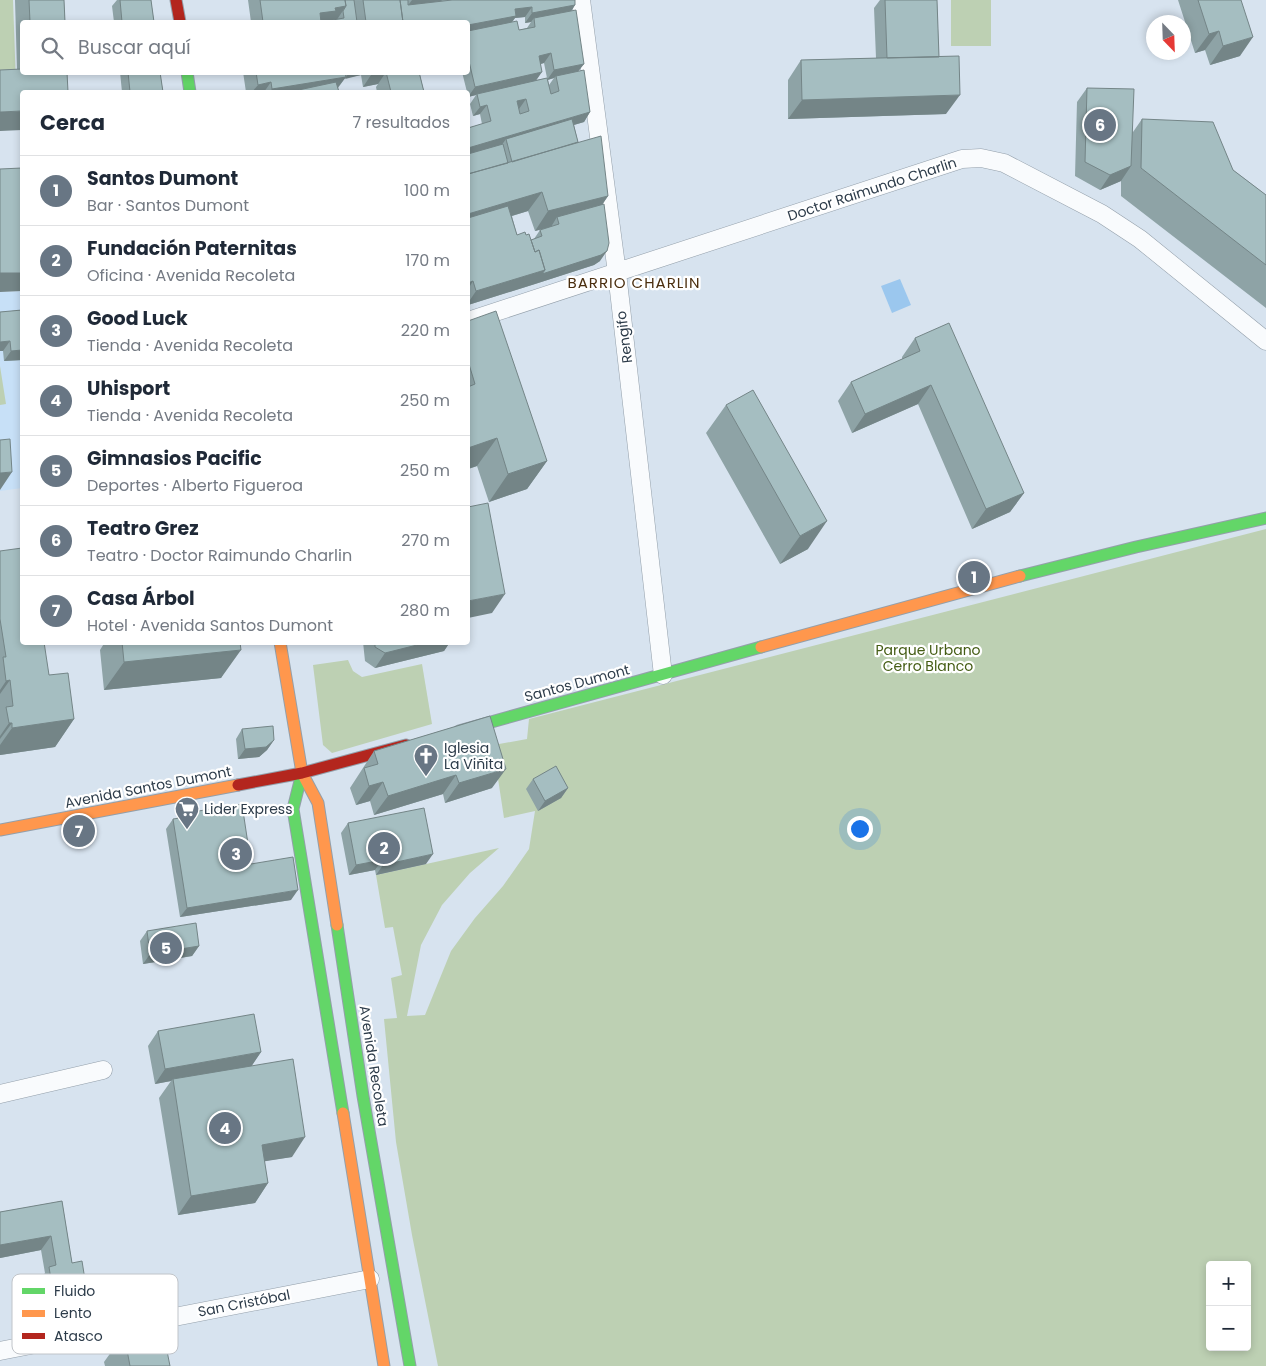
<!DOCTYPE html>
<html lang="es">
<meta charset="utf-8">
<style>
body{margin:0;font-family:Poppins,sans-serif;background:#f6f6f7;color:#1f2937}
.controls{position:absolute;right:15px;bottom:15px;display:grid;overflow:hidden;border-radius:5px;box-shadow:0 2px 8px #0003}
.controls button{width:45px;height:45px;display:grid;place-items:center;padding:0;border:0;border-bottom:1px solid #e0e1e3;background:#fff;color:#1f2937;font:25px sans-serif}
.compass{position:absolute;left:1146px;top:15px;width:45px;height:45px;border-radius:50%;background:#fff;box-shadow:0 2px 8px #0003;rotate:157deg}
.you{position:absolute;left:859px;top:828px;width:18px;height:18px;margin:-12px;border:4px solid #fff;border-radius:50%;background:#1a73e8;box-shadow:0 0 0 8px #1a73e833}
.badge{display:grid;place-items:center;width:32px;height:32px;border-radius:50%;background:#687684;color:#fff;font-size:16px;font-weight:700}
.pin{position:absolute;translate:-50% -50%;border:2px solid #fff;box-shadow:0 1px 5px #0006}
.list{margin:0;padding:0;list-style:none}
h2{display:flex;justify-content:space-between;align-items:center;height:65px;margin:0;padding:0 20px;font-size:21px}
h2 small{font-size:16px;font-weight:400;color:#747a83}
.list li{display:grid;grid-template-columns:32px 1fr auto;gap:15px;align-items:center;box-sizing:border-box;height:70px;padding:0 20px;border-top:1px solid #e0e1e3}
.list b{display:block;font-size:19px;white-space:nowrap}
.list p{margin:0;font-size:16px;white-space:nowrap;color:#747a83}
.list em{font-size:16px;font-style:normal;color:#747a83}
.icon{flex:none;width:28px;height:28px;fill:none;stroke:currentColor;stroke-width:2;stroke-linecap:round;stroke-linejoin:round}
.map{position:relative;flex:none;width:1266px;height:1366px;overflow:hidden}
.search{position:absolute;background:#fff;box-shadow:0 2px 8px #0003;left:20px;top:20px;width:450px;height:55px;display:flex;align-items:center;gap:12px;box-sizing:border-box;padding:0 18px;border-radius:5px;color:#747a83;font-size:19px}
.panel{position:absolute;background:#fff;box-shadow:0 2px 8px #0003;left:20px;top:90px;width:450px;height:555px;border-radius:5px}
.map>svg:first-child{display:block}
.built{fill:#c7e0f7}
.green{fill:#bdd0b3;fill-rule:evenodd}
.water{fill:#9bc7ee}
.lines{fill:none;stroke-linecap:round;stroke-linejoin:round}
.street-casing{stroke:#939faa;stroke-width:19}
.fast-casing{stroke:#939faa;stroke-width:13}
.slow-casing{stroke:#939faa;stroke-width:13}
.jam-casing{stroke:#939faa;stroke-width:13}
.street{stroke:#f9fbfd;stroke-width:18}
.fast{stroke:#63d668;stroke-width:11}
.slow{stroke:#ff974d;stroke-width:11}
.jam{stroke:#b3261e;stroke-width:11}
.wall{fill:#8ea3a6;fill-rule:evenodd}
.shaded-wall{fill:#748587}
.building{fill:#a5bec1;stroke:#748587;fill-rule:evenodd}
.labels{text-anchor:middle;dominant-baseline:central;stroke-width:4.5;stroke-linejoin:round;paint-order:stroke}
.street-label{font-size:14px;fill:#2d3c4a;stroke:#fff}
.park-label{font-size:14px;fill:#455d15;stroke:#fff}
.poi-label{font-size:14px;fill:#2d3c4a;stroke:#fff;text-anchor:start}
.neighbourhood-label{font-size:15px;letter-spacing:1px;fill:#4b2f10;stroke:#fff}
.key{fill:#fff;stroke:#c0c4c9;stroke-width:1}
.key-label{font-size:14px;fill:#2d3c4a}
</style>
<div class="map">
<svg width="1266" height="1366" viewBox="0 0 1266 1366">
<rect width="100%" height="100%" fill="#d7e3ef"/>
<path class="built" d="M22,291V488L0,491V292Z"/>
<path class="green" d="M0,0H13L16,85L0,86Z
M951,0H991V46H951Z
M0,366L6,404L0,405Z
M1266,529V1366H438L412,1235L396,1142L384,1019L397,1018L391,978L402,975L393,927L385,928L376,875L499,848L470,873L442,905L421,945L407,1016L425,1015L451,951L475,918L503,886L529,849L535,811L504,818L495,759L499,744L527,739L529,719ZM1210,1265H1247V1347H1210Z
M348,660L353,671L362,677L422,664L432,724L332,753L323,745L313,665Z"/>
<path class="water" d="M900,279L911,305L892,313L881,286Z"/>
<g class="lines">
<defs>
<path id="street" d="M581,0L617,273L663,675
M468,321L962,159L981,158L1004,163L1102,214L1140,239L1266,341
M0,1094L103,1070
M0,1351L370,1279"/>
<path id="fast" d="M187,72L190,92
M1020,576L1136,547L1266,518
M459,731L761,647
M302,773L293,809L343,1113
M337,925L363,1096L410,1366"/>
<path id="slow" d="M280,642L302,773L318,803L337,925
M761,647L1020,576
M0,830L238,785
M343,1113L384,1366"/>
<path id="jam" d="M176,0L180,22
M238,785L302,773L406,745"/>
</defs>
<use href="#street" class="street-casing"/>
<use href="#fast" class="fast-casing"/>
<use href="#slow" class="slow-casing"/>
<use href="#jam" class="jam-casing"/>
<use href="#street" class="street"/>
<use href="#fast" class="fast"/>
<use href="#slow" class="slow"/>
<use href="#jam" class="jam"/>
</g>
<path class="wall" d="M15,0H64L65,22H22V72L17,69Z
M117,0H151L154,22H114L112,6Z
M248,0H575V5L571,11L584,64L578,71L590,112L584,122L574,125L578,142L608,196L602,205L600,261L594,265L535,284L468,305V128L482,124L480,114L473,116L470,104L476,95L468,97V92H467L462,72H468V22H251ZM525,17V23L531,22L527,28L519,30L512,22L515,18ZM544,63L547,78L536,80L541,64ZM554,78L549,85L548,80ZM528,211L535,231L549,227L540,230L534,239L531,240L517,235L512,216Z
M880,0H937L939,57L946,114L788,119V80L801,60L876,58L874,8Z
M1178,0H1241L1240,56L1210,65L1205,50L1195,53Z
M120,72H160L163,92H122Z
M243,72H433L420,75L424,92H377L376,87L378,84L363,87L361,75L345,78L338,88L339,92H246Z
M1087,88L1133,132L1142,119L1233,170L1266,195V308L1121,196V181L1100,190L1075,176L1077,102Z
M22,310V360L4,361L3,351H0V312Z
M468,321L547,461L527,489L489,502L477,466L468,469Z
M915,338L1024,493L1010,512L972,529L918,404L852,433L838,401L851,382L902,359V357Z
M726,405L808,549L780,564L706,433Z
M0,551L49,675L74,719L55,747L0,755Z
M105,642H240L221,678L104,690L100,650Z
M363,642H450L444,651L375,668L365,661Z
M490,716L492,788L445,803L443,794L374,815L370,801L356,805L350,788L374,751Z
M242,729L274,740L267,750L259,757L238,759L236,739Z
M533,779L568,788L561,798L538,811L526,789Z
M180,814L251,864L291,900L180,917L166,829L173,819H176Z
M348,823L426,864L376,875L375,870L349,875L341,833Z
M147,931L199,946L192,956L143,964L140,941Z
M158,1031L261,1052L251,1066L292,1157L264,1161L268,1183L255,1203L178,1215L159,1098L171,1081L155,1084L148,1046Z
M62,1201L72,1263L86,1286L76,1300L43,1306L39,1281L45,1273L41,1250L0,1258V1212Z
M124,1334L170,1366H105L104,1362Z"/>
<path class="shaded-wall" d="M412,0H442L435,10L401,15Z
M575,5L569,15L534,18L531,22L525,23L532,13Z
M346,6L336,21L317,22L320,13L335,8Z
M532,7L525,17L515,18L509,26L468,34V25L515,9Z
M1219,31L1205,50L1195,53L1209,34Z
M1253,37L1240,56L1210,65L1223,46Z
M551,53L544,63L532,66L539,56Z
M584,64L577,73L556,76L554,78L547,80L554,70Z
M349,72H364L361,75L345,79Z
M373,72H386L378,84L363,87Z
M386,72H433L399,79Z
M542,72L535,82L477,94L476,95L468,97L475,87Z
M346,77L335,91L327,92H269L272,89Z
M271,82L264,92H252L258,85Z
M960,95L946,114L788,119L802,100Z
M526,99L519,109L510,111L517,101Z
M487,105L480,114L473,116L480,107Z
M22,111V130L0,131V112Z
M590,112L584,122L507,144L506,139L501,146L468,156V148Z
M1131,166L1121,181L1100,190L1110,175Z
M542,192L528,211L468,229V214Z
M608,196L595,215L559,224L557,217L551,227L535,231L548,211Z
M607,251L600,261L594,265L535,284L468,305V303L476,291Z
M0,273H22V291L0,292Z
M473,281L468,289V283Z
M10,341L3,351H0V342Z
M22,350V360L4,361L11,351Z
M931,385L918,404L852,433L865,414Z
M497,438L477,466L468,469V448Z
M547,461L527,489L489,502L508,474Z
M12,472L0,490V473Z
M1024,493L1010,512L972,529L986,509Z
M827,521L808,549L780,564L800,536Z
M505,594L492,613L468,618V601Z
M429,642H450L444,651L375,668L385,653Z
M241,650L221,678L104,690L124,662Z
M10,680L0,694V690L6,681Z
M74,719L55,747L0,755V745L12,728Z
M9,723H12L0,739V736Z
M274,740L267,750L259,757L238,759L245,749Z
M506,769L492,788L445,803L459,783Z
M456,775L443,794L374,815L388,796Z
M383,782L370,801L356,805L369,786Z
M568,788L561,798L538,811L545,801Z
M433,854L426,864L376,875L383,865Z
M382,860L375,870L349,875L356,865Z
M298,890L291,900L180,917L187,908Z
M199,946L192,956L143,964L150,954Z
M261,1052L251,1067L173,1079L171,1081L155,1084L165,1069Z
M305,1137L292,1157L248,1164L262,1145Z
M268,1183L255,1203L178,1215L191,1196Z
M51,1236L41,1250L0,1258V1245Z
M86,1286L76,1300L43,1306L53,1292Z"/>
<path class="building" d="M29,0H64L65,22H30Z
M120,0H151L154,22H122Z
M260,0H345L346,6L335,8L336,11L320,13L321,22H263Z
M345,0H354L357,22H321L344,18L343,11L346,6Z
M363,0H400L403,22H366Z
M400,0H408V5L452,0H575V5L532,13V7L515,9L516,16L468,25V22H403Z
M885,0H937L939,57L887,58Z
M1198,0H1241L1253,37L1223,46L1219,31L1209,34Z
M576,10L584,64L554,70L551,53L539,56L542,72L475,87L468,57V31L517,21L519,30L535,27L534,18Z
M959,56L960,95L802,100L801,60Z
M22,69V72H67L68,92H22V111L0,112V70Z
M584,70L590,112L468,148V128L491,121L487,105L480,107L477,94L547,78L551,94L559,91L556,76ZM526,99L529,111L520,114L517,101Z
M128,72H160L163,92H130Z
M256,72H345L346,77L272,89L271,82L258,85Z
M386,72H419L424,92H391Z
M336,82L339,92H289Z
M1087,88L1134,89L1131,166L1110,175L1085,162Z
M572,119L578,142L512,162L506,139Z
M1142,119L1213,122L1233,170L1266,195V265L1141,168Z
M601,136L608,196L548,211L542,192L468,214V174Z
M503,144L508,163L468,174V154Z
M22,168V273H0V169Z
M604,204L609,243L607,251L601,255L542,274L545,270L539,250L535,252L531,240L542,236L540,230L559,224L557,217Z
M508,206L517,235L525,232L526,235L529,234L535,252L539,250L545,270L476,291L473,281L468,283V218Z
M22,310V350L11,351L10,341L0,342V312Z
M496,311L547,461L508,474L497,438L468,448V387L475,384L468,361V321Z
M949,323L1024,493L986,509L931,385L865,414L851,382L920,351L915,338Z
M753,390L827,521L800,536L726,405Z
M10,439L12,472L0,473V440Z
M488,503L505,594L468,601V507Z
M22,548V642H44L49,675L68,673L74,719L12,728V723H9L6,707L13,706L10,680L6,681L3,657H6L0,619V551Z
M122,642H240L241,650L124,662Z
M375,642H429L385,653L375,647Z
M490,716L506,769L459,783L456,775L388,796L383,782L369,786L364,768L378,764L374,751Z
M273,726L274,740L266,747L245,749L242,729Z
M556,766L568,788L545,801L533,779Z
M242,804L251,864L293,857L298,890L187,908L173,819L180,818V814Z
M424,808L433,854L383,865L382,860L356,865L348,823Z
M196,923L199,946L150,954L147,931Z
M254,1014L261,1052L165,1069L158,1031Z
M293,1059L305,1137L262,1145L268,1183L191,1196L173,1079Z
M62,1201L72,1263L82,1261L86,1286L53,1292L49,1267L56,1265L51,1236L0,1245V1212Z
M162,1326L170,1366H130L124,1334Z"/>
<defs>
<symbol id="church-pin" viewBox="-11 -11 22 30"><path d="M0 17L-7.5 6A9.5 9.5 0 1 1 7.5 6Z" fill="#687684" stroke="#fff"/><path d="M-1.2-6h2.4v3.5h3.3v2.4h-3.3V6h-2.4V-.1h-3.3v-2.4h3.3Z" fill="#fff"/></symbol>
<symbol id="supermarket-pin" viewBox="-11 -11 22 30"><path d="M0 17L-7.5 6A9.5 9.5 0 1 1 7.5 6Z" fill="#687684" stroke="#fff"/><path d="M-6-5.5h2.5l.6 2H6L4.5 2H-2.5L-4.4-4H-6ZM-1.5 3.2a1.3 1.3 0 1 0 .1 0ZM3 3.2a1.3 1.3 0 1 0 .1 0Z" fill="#fff"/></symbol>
</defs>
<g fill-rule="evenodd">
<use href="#church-pin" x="412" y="742" width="28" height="38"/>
<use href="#supermarket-pin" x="173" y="795" width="28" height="38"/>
</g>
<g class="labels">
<g class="street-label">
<text transform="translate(872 189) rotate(-18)">Doctor Raimundo Charlin</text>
<text transform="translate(624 337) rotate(-97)">Rengifo</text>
<text transform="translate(577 683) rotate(-15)">Santos Dumont</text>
<text transform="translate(148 787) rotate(-11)">Avenida Santos Dumont</text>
<text transform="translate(374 1066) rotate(81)">Avenida Recoleta</text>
<text transform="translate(244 1303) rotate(-11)">San Cristóbal</text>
</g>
<g class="park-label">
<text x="928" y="650">Parque Urbano<tspan x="928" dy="16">Cerro Blanco</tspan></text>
</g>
<g class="poi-label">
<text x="444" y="748">Iglesia<tspan x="444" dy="16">La Viñita</tspan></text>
<text x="204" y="809">Lider Express</text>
</g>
<g class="neighbourhood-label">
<text x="634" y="282">BARRIO CHARLIN</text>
</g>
</g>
<rect x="12" y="1274" width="166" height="80" rx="8" class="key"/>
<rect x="22" y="1288" width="23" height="6" fill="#63d668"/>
<rect x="22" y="1310" width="23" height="7" fill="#ff974d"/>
<rect x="22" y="1333" width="23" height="6" fill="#b3261e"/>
<g class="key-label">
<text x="54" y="1296">Fluido</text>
<text x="54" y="1318">Lento</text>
<text x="54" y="1341">Atasco</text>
</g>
</svg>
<div class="controls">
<button>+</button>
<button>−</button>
</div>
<svg class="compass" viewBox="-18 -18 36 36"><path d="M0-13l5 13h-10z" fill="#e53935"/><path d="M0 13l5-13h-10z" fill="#747a83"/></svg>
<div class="you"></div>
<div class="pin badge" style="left:974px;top:577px">1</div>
<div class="pin badge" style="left:384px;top:848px">2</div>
<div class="pin badge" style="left:236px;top:854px">3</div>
<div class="pin badge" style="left:225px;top:1128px">4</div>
<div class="pin badge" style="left:166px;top:948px">5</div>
<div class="pin badge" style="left:1100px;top:125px">6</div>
<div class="pin badge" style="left:79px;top:831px">7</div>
<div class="search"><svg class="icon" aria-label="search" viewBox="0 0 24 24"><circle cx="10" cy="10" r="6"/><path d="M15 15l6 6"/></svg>Buscar aquí</div>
<section class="panel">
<h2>Cerca<small>7 resultados</small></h2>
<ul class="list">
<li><span class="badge">1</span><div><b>Santos Dumont</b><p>Bar · Santos Dumont</p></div><em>100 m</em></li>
<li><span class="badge">2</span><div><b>Fundación Paternitas</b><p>Oficina · Avenida Recoleta</p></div><em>170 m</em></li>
<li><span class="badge">3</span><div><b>Good Luck</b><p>Tienda · Avenida Recoleta</p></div><em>220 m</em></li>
<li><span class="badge">4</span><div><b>Uhisport</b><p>Tienda · Avenida Recoleta</p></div><em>250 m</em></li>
<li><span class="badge">5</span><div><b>Gimnasios Pacific</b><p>Deportes · Alberto Figueroa</p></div><em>250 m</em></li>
<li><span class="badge">6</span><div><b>Teatro Grez</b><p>Teatro · Doctor Raimundo Charlin</p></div><em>270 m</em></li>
<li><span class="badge">7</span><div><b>Casa Árbol</b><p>Hotel · Avenida Santos Dumont</p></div><em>280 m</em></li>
</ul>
</section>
</div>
